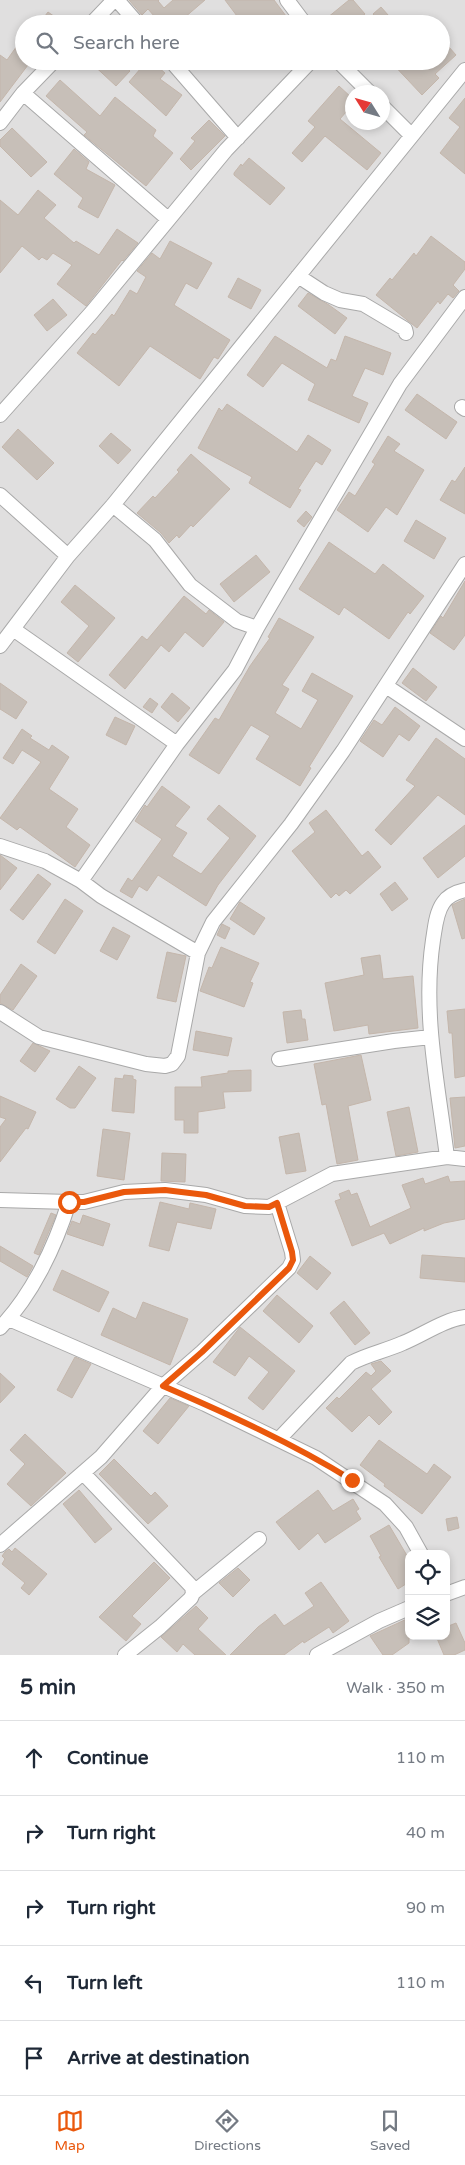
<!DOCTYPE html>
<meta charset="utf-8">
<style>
body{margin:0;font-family:"Varela Round",sans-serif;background:#f6f6f7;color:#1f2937}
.controls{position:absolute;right:15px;bottom:15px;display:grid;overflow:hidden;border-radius:10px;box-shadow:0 2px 8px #0003}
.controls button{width:45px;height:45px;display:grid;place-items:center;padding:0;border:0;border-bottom:1px solid #e0e1e3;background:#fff;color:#1f2937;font:25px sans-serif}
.compass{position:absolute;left:345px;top:85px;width:45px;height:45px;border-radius:50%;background:#fff;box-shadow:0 2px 8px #0003;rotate:307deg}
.stop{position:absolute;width:15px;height:15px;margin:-11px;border:4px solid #ea580c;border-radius:50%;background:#fff}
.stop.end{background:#ea580c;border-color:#fff;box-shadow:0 1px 5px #0008}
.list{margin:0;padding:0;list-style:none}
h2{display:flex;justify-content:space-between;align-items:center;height:65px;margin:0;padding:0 20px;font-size:21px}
h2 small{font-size:16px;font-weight:400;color:#747a83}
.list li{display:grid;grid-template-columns:32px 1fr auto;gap:15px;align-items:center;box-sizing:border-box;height:75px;padding:0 20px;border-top:1px solid #e0e1e3}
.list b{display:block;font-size:19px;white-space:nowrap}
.list em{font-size:16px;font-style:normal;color:#747a83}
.icon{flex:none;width:28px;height:28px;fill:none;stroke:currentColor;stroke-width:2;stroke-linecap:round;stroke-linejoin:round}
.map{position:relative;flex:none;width:465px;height:1655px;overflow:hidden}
.search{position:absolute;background:#fff;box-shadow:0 2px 8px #0003;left:15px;right:15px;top:15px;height:55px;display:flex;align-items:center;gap:12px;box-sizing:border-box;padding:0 18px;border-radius:28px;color:#747a83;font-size:19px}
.sheet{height:440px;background:#fff}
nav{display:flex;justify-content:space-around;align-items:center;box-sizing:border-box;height:70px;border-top:1px solid #e0e1e3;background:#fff;font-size:14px;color:#747a83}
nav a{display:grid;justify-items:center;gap:2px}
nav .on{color:#ea580c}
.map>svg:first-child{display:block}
.residential{fill:#e0dfdf;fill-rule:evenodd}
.building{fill:#c7bfb8;stroke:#c4b6ab}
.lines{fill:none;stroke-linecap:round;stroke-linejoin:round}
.street-casing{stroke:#a9a9a9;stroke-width:16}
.street{stroke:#fff;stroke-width:14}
.route{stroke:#ea580c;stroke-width:6}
</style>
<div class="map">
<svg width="465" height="1655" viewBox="0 0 465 1655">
<rect width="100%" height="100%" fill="#f2efe9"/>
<path class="residential" d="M0,0H465V1655H0ZM24,24H441V61H24ZM352,92H382V122H352ZM409,1554H446V1636H409Z"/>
<path class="building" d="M129,0H159L158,1L164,8L173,0H205L177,24H161L148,9L142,15Z
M225,0H274L292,24H243Z
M349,0H353L365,14L353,24H332L327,18Z
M381,7L396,24H382L373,14Z
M48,12L65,24H39Z
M24,36V61H31L0,102V55L7,60Z
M441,38L456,55L435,74L439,78L422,95L390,61H441Z
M89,61H119L130,71L116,86Z
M147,61H151L165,73L160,79L182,95L166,116L129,82Z
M60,80L100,116L115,97L156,130L153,136L173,153L146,186L84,135L87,132L46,96Z
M339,86L352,98V105L340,119L381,153L367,170L325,136L302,162L292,153L315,127L308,121Z
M465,98V174L440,153L460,127L449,118Z
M209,120L225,136L191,170L180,159L195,141L191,138Z
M12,128L47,162L31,177L0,146V140Z
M74,149L89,162L86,169L115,185L98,218L78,207L83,198L54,174Z
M249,158L285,188L270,205L234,175V173L241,164L242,166Z
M38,190L56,205L44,218L74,243L76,241L99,255L117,229L138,243L123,261L122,260L86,306L57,284L72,265L53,253L47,260L42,257L39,260L22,246L0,273V200L18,215Z
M431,236L465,262V269L453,285L459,291L453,298L448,294L440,304L438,301L417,328L376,295L390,278L392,280L414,253L416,256Z
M170,241L212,263L197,289L186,283L174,305L230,340L218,359L214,357L200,379L150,346L119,386L77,353L93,333L95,335L112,314L114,316L130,290L137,294L146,277L137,271L152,253L160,259Z
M238,278L261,290L251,309L228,297Z
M308,293L329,305L347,318L335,334L298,306Z
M53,299L67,315L47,331L34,315Z
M275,336L327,368L331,359L336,361L345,336L391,353L383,375L365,368L352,396L368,403L359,423L308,400L315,384L282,363L263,387L247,375Z
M417,394L457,422L446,439L405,410Z
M227,404L297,452L308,435L331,450L322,465L316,461L298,489L301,490L290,508L249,483L252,477L198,448L219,408L222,411Z
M18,429L54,463L37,480L2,447Z
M111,433L131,450L118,464L99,446Z
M388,436L400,444L394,451L424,470L397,515L386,507L368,532L337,510L349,492L355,496L375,464L372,462Z
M191,454L230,489L193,527L191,525L179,538L177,535L169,543L161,533L137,513L153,496L155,498L179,472L177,470Z
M465,467V514L440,500L452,480L455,482Z
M306,511L312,517L304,527L297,521Z
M416,520L446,538L434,559L404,541Z
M329,542L375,574L383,564L424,596L410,614L408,612L389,639L344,607L339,615L299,589Z
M256,555L270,572L234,602L220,584Z
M465,581V635L454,650L430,633L441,616L443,618Z
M75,585L115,618L78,662L67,653L89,626L61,602Z
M184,596L206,614L209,610L224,622L203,647L185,632L169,652L161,645L125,689L109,675L142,636L147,640Z
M279,618L314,637L282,685L289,689L275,713L301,729L318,700L302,691L312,673L353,696L309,767L311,768L300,786L256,759L270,736L251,725L219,774L189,755L215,718L219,720L250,666L270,638L268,637Z
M413,668L437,687L426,701L402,683Z
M0,683L27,702L16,719L0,709Z
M172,693L190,708L178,722L161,707Z
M150,698L158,704L152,713L143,707Z
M395,707L420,726L409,741L399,734L383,757L360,741L374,720L382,725Z
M115,717L135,726L126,745L106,735Z
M22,729L32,736L30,738L49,750L52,745L69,757L49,789L78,809L66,827L90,845L75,867L20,827L17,830L0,818L41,762L22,750L13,764L3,758Z
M436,738L465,759V815L438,795L391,845L375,830L415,786L406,780Z
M162,786L190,807L175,826L187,833L172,856L201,874L230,838L207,819L219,805L256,836L218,885L206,906L158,875L147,891L139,886L132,898L120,891L128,878L132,881L162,839L135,821L145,805L147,807Z
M326,810L362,856L368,851L381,867L350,894L346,890L339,896L336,893L331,898L292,851L315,832L309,823Z
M465,825V856L438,878L423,858Z
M0,855L17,868L0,890Z
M38,874L51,884L23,920L10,910Z
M395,882L408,899L392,911L380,894Z
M65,899L83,911L55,954L37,942Z
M465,899V938L462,939L452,905Z
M240,902L265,918L254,935L230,919Z
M222,924L230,928L225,939L217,935Z
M113,927L130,936L117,960L100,951Z
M221,947L259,963L250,982L253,983L244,1007L200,991L209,967L212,968Z
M167,952L186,956L176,1002L157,998Z
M380,955L383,979L413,976L418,1028L369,1034L368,1025L334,1031L325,983L364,975L361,958Z
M21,964L37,976L13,1010L0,1003V995Z
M465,1009V1076L455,1078L452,1033H449L447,1011Z
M301,1010L302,1019H305L308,1040L287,1043L283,1012Z
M196,1031L232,1038L228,1056L193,1050Z
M33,1043L50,1051L35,1072L20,1061Z
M361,1055L371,1100L348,1106L358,1160L337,1164L326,1104L322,1105L314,1064Z
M79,1066L96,1078L75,1108H70L56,1099Z
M251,1070V1091L223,1092L225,1108L198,1112V1133H184V1120H175V1087H202L201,1077L228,1073V1071Z
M124,1075L133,1076V1079L136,1080L134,1113L112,1111L115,1078L123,1079Z
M0,1096L36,1112L28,1129L26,1128L0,1162V1127L6,1119L0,1117Z
M465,1097V1146L455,1148L450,1098Z
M409,1107L418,1152L396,1156L387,1112Z
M103,1129L130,1133L124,1180L97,1176Z
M299,1133L306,1171L286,1174L279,1137Z
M162,1153L186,1154L185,1182L161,1181Z
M448,1176L450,1182L465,1181V1219L444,1223L424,1231V1228L390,1244L384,1233L352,1246L335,1201L341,1199L339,1194L349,1190L351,1195L357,1193L370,1227L411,1208L402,1185L423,1178L425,1184Z
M160,1202L189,1209L190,1203L216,1209L211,1229L177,1222L169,1251L149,1246Z
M51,1213L56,1215L39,1255L34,1253Z
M83,1215L110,1224L103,1246L67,1234L72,1221L80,1224Z
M0,1246L33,1266L27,1277L0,1261Z
M422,1255L465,1258V1282L420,1278Z
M310,1256L331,1273L317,1290L297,1273Z
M62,1270L109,1292L99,1312L53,1290Z
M277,1295L313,1326L299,1343L263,1311Z
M344,1301L370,1333L355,1345L330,1313Z
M143,1302L188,1319L170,1365L101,1335L113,1308L136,1319Z
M240,1327L295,1371L263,1410L248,1398L269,1372L249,1356L235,1376L213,1362Z
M75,1357L91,1364L72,1398L57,1390Z
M381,1361L391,1371L371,1389L392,1412L379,1425L369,1415L352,1432L326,1408L337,1397L339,1399L366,1372L371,1376L376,1371L371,1364Z
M0,1373L15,1387L0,1403Z
M170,1398L189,1406L158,1444L143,1431Z
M25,1434L66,1473L31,1506L7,1484L25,1464L10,1450Z
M379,1440L427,1474L434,1464L451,1477L422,1514L384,1486L385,1484L360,1465Z
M114,1459L151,1496L155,1492L168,1506L148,1524L99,1474Z
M79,1490L112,1529L95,1543L63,1504Z
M318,1490L333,1511L353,1499L359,1509L356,1511L361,1519L325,1543L318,1533L299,1550L276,1522Z
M457,1517L459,1528L448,1531L446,1519Z
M389,1525L409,1559V1582L398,1589L379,1557L381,1556L370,1536Z
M15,1548L47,1574L29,1595L21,1588L25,1583L2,1564L5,1559L2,1556L5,1552L9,1549L12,1552Z
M154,1562L170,1578L132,1616L141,1624L126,1641L99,1617Z
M238,1568L250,1580L233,1597L219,1583Z
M321,1582L349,1621L333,1633L329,1627L304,1643L303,1641L284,1655H230L258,1627L275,1614L284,1626L314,1606L305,1593Z
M196,1606L208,1618L198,1629L226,1655H195L183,1644L177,1652L161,1637Z
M409,1618V1643L392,1655H383L370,1636Z
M456,1623L465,1643V1650L454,1655H444L436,1636H446V1627Z"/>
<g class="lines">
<defs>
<path id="street" d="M117,0L138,24
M287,0L305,24
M91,24L114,0
M171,61L238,138
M338,61L369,92
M23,93L168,219
M382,106L411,135
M0,123L23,93L54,61
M298,276L324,293L340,300L363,304L405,329L406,333
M462,407L465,409
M0,415L92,312L226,150L311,61
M0,495L68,556
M113,505L155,540L190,585L237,621L257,628
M13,629L177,744L235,670L257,628L400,384L465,297
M0,646L68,556L113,505L465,70
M386,686L465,739
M0,846L45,861L81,881L101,896L198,953
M81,881L177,744
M0,1012L39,1037L146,1064L165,1066L172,1064L178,1056L198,953L213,922L291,824L343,751L465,564
M279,1059L394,1041L431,1037
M447,1157C438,1085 422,1013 433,940C435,928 436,913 443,903C448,895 456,892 465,890
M0,1200L69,1202
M9,1319L205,1404L316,1458L385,1504L406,1527L421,1554
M0,1328C32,1295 55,1247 69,1202H84L124,1192L165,1190L206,1195L245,1206L269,1207L332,1174L447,1157L465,1159
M279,1439L351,1363C368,1354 385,1351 403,1343C423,1335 443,1320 465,1317
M83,1473L192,1587L193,1593L191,1598L160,1627L125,1655
M0,1545L101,1457L163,1386L202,1352L289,1268L293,1260L292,1252L277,1203
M193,1593L259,1539
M446,1594L465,1587
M317,1655L379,1621L409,1608"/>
</defs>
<use href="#street" class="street-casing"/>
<use href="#street" class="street"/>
</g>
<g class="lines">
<path class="route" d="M69,1202H84L124,1192L165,1190L206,1195L245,1206L269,1207L277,1203L292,1252L293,1260L289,1268L202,1352L163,1386C228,1414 292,1443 352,1480"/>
</g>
</svg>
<div class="controls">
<button><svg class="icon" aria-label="locate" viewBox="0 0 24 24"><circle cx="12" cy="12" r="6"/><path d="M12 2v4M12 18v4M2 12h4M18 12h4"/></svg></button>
<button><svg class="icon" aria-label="layers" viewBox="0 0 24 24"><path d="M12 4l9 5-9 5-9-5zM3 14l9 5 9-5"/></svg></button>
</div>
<svg class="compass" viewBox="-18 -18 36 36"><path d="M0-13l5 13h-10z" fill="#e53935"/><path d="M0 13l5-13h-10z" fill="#747a83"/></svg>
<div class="stop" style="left:69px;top:1202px"></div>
<div class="stop end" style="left:352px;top:1480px"></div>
<div class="search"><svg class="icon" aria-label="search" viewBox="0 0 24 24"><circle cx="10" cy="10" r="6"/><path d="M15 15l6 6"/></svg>Search here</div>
</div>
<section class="sheet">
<h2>5 min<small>Walk · 350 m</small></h2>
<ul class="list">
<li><svg class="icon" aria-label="ahead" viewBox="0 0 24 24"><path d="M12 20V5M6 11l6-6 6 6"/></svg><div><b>Continue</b></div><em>110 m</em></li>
<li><svg class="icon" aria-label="right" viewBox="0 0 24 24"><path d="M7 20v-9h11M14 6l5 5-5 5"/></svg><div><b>Turn right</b></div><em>40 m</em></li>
<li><svg class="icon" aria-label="right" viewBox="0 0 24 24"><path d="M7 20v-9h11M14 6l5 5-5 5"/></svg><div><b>Turn right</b></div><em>90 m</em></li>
<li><svg class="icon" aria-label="left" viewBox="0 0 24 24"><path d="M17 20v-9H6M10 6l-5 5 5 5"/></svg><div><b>Turn left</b></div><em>110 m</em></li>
<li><svg class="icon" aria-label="arrive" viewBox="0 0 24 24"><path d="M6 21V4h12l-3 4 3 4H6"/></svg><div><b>Arrive at destination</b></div></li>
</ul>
</section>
<nav>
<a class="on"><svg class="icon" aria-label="map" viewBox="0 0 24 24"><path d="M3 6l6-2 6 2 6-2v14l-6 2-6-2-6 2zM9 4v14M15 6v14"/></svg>Map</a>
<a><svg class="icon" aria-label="directions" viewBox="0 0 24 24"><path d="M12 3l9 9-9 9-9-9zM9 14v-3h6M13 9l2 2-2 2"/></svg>Directions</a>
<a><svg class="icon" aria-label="saved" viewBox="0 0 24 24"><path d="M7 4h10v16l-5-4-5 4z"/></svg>Saved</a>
</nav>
